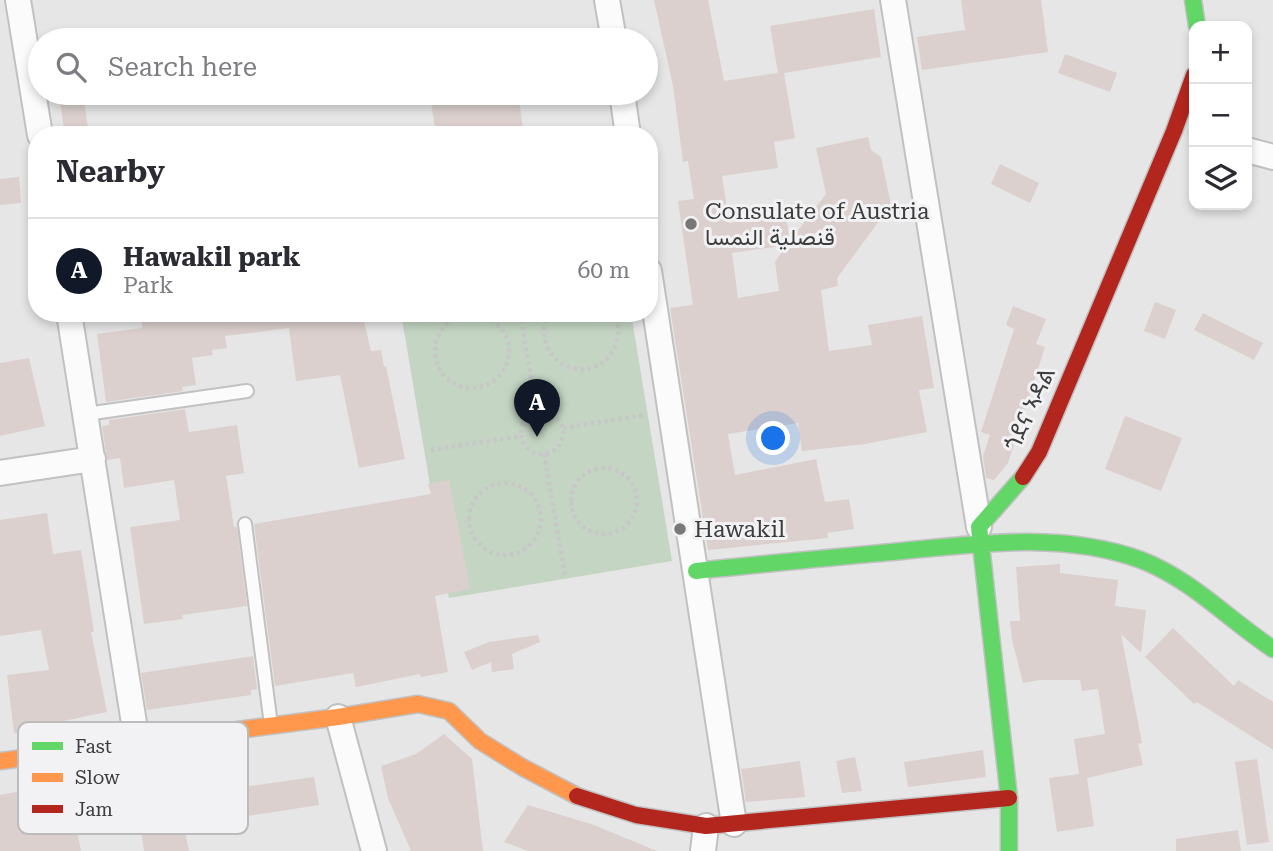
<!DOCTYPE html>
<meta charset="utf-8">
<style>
body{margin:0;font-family:"Roboto Serif",Vazirmatn,"Noto Sans Ethiopic",serif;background:#f7f7f7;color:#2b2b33}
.controls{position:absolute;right:21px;top:21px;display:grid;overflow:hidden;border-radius:14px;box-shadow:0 4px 10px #0003}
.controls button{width:63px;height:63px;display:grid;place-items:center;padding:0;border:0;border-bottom:2px solid #e1e1e2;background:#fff;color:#2b2b33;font:35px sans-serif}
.you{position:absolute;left:774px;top:439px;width:24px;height:24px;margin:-18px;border:5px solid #fff;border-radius:50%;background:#1a73e8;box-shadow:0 0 0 10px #1a73e833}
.badge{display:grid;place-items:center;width:46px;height:46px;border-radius:50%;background:#111827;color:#fff;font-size:23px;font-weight:700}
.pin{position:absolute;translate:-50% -58px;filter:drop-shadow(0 2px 4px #0008)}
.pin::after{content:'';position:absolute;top:37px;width:24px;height:21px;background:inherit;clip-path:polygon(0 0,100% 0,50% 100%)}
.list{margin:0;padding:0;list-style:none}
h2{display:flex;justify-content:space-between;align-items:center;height:91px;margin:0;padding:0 28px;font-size:30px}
h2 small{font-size:23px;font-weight:400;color:#7c7c81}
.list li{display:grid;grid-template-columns:46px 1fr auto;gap:21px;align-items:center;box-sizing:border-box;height:105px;padding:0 28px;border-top:2px solid #e1e1e2}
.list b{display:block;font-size:26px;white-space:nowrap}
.list p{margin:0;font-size:23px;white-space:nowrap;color:#7c7c81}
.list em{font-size:23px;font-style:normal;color:#7c7c81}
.icon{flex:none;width:38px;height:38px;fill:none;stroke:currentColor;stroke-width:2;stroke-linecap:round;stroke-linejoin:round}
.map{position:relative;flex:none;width:1273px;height:851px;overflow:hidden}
.search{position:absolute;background:#fff;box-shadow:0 4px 10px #0003;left:28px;top:28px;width:630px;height:77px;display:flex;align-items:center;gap:18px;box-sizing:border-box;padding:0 24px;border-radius:38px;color:#7c7c81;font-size:26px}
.panel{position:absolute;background:#fff;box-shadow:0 4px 10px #0003;left:28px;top:126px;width:630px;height:196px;border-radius:28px}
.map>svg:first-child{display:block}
.green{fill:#c4d6c3}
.building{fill:#dbd0cd;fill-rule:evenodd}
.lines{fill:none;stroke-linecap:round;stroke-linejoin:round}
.lane-casing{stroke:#c1c1c1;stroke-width:16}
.street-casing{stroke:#c1c1c1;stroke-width:28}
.fast-casing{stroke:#c1c1c1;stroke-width:19}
.slow-casing{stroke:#c1c1c1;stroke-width:19}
.jam-casing{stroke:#c1c1c1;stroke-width:19}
.path{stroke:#c7c7c7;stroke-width:4.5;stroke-dasharray:3.5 3.5;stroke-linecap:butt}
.lane{stroke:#fbfbfb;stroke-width:12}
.street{stroke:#fbfbfb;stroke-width:24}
.fast{stroke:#63d668;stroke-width:16}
.slow{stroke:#ff974d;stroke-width:16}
.jam{stroke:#b3261e;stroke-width:16}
.poi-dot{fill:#787878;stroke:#f2f2f4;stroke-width:2.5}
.labels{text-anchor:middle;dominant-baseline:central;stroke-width:6;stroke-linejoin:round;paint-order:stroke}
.poi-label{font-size:23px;fill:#3d3d3d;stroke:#f2f2f4;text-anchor:start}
.street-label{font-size:23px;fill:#3d3d3d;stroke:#f2f2f4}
.key{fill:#f2f2f4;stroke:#bcbcbd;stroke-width:2}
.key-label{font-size:19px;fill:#3d3d3d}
</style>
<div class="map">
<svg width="1273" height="851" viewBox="0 0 1273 851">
<rect width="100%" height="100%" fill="#e6e6e6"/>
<path class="green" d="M401,313H631L672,561L449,598Z"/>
<path class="building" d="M654,0H708L724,81L778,73L770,26L874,9L881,57L784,73L795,138L774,142L778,168L722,176L729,223L786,216L790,241L826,194L816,148L868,137L871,150L881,157L891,205L837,278L838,286L821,290L829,351L872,345L868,325L922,316L934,388L919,390L927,432L865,444L802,451L798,423L728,434L735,475L816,459L825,502L849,499L854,529L827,533L828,538L708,550L670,308L693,305L678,201L694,199L688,161L683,162L673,86ZM787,245L775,262L779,291L738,298L732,253Z
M961,0H1041L1048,52L922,70L917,37L965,30Z
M1065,54L1117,73L1110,92L1058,73Z
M83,93L89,135H65L59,95Z
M490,93H518L524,135H436L431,102Z
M1000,164L1039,183L1030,203L991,184Z
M19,177L21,203L0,205V179Z
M1155,302L1176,310L1165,339L1144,331Z
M1013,306L1046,319L1036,344L1045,347L1008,463L994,480L986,478L983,456L990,435L981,432L1014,329L1006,325Z
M162,313H304V319L362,313L371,351L381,350L384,367L386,366L405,459L359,468L340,375L296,381L289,328L225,336L227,348L212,350L213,355L192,358L196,385L182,387L183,391L106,402L97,334L142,328L141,321L163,318Z
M1203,313L1263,343L1254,360L1194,330Z
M29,358L45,426L0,436V363Z
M185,409L189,432L237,425L244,473L226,476L234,527H237L247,606L182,615L183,619L144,624L130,527L180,520L174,480L124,488L120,458L107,460L102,426L109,425V420Z
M1125,416L1182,438L1161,491L1105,469Z
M449,480L470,589L435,596L448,672L421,677L420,674L356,687L353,673L275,686L254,524L431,494L428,484Z
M47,513L53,554L81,550L94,632H91L107,712L34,727L35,731L14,733L7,675L49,670L41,630L0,636V520Z
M1060,564V573L1118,580L1115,606L1146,610L1141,653L1121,634L1142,743L1138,744L1143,765L1087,778L1094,826L1057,832L1049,778L1079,774L1074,739L1105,734L1098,689L1082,691L1080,680H1039L1023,683L1012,640L1010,621H1020L1016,567Z
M1173,628L1234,686L1238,680L1273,702V750L1197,702L1194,704L1145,657Z
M538,635L540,642L512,654L514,669L492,672L491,662L472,670L464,652L489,642Z
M253,656L257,689L251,690V695L147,710L141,673Z
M444,734L472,759L483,851H411L388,798L381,766L416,754Z
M983,750L986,777L908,787L904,762Z
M855,757L862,791L842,793L836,761Z
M1257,759L1269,842L1247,845L1235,762Z
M800,761L805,797L746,802L741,769Z
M210,764L215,791L314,777L319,805L235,818V822L184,826L189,851H144L134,782L180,774V771Z
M67,782L81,851H0V795Z
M528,805L594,825L657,851H528L504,842Z
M1238,830L1241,851H1176V839Z"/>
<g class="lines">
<defs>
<path id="lane" d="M86,414L247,391
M245,524L271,725"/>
<path id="street" d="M18,0L40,135
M607,0L614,40
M893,0L979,527
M622,93L628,135
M1247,150L1273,157
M649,271L734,824
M69,313L137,742
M0,473L93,459
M338,717L374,851
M703,851L706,826"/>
<path id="fast" d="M1193,0L1197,26
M696,571C761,564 827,558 892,552C974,544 1061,531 1141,560C1191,579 1229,620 1273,649
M1009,851V798L979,527L1023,477"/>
<path id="slow" d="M0,761L338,717L418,704L449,711L480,741L522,767L577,796"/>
<path id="jam" d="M1023,477L1039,452L1174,131L1194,75
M577,796L636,815L706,826L1009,798"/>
</defs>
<use href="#lane" class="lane-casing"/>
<use href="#street" class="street-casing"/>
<use href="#fast" class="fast-casing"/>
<use href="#slow" class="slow-casing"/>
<use href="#jam" class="jam-casing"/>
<path class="path" d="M474,313C412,320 431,401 483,386C493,383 502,375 506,365C517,340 499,320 475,313
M520,313L537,412
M549,313C525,364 598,393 616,344C620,334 619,323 614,313
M521 433a21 21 0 1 1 42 0a21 21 0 1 1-42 0Z
M563,428L645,415
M431,450L521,436
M544,454L565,575
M571 501a33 33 0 1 1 66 0a33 33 0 1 1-66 0Z
M469 519a36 36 0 1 1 72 0a36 36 0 1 1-72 0Z"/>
<use href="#lane" class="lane"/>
<use href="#street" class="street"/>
<use href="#fast" class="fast"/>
<use href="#slow" class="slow"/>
<use href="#jam" class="jam"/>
</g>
<g class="poi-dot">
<circle cx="691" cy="224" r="7"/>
<circle cx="680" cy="529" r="7"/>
</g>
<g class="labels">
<g class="poi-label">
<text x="705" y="211">Consulate of Austria<tspan x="705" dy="26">قنصلية النمسا</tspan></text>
<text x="694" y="529">Hawakil</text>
</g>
<g class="street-label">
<text transform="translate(1030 409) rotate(-65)">ጎደና ኣዳል</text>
</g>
</g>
<rect x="18" y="722" width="230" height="112" rx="10" class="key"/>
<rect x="32" y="742" width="31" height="8" fill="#63d668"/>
<rect x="32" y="773" width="31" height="9" fill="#ff974d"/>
<rect x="32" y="805" width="31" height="8" fill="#b3261e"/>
<g class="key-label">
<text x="75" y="753">Fast</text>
<text x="75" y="784">Slow</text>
<text x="75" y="816">Jam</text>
</g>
</svg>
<div class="controls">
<button>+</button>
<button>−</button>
<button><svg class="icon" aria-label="layers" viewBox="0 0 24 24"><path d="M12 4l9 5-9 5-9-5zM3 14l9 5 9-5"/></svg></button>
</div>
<div class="you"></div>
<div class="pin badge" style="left:537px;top:437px">A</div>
<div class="search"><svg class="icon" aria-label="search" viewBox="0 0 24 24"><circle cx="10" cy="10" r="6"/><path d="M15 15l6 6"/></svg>Search here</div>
<section class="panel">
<h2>Nearby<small></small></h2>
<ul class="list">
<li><span class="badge">A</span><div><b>Hawakil park</b><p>Park</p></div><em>60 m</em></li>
</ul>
</section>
</div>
